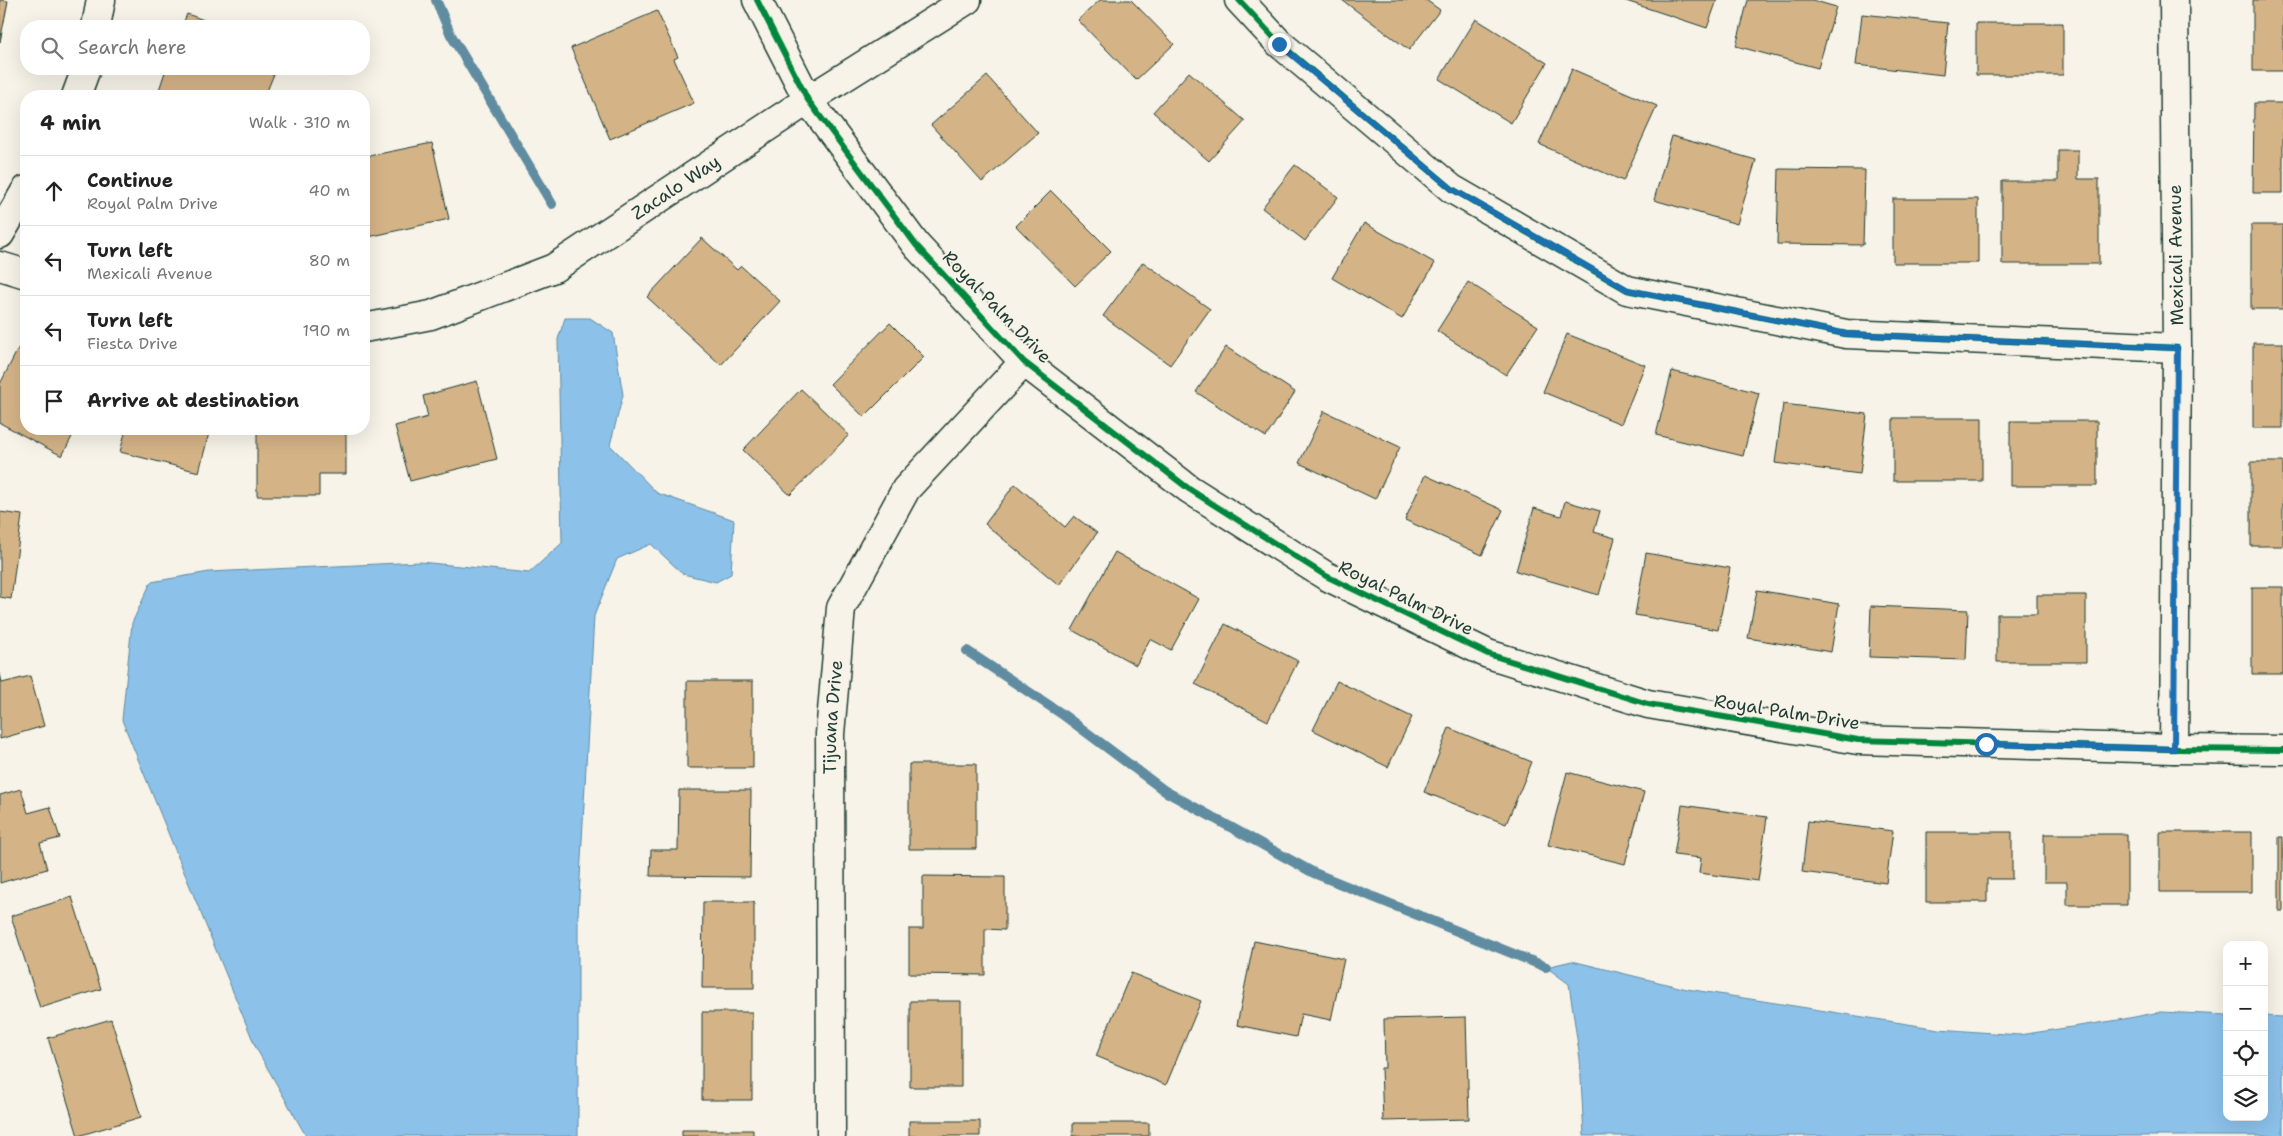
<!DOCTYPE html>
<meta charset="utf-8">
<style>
body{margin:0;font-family:"Shantell Sans",sans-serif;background:#f2f2f2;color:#222}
.controls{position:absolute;right:15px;bottom:15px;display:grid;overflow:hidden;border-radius:10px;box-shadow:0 5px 20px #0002}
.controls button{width:45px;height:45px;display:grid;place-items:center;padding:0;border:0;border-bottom:1px solid #e0e0e0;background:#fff;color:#222;font:25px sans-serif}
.stop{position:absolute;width:15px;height:15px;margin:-11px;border:4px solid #1f6fb2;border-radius:50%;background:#fff}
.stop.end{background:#1f6fb2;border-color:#fff;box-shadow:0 1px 5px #0008}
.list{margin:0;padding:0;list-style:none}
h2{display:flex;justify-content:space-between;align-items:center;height:65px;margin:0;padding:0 20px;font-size:21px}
h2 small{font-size:16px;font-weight:400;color:#767676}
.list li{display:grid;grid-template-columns:32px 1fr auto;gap:15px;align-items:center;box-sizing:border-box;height:70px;padding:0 20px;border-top:1px solid #e0e0e0}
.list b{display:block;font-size:19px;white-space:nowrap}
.list p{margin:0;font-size:16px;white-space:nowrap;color:#767676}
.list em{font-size:16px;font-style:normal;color:#767676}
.icon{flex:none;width:28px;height:28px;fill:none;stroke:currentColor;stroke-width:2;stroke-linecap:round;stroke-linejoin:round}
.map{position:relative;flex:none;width:2283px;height:1136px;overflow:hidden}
.search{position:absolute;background:#fff;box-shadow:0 5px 20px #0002;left:20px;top:20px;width:350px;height:55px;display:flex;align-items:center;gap:12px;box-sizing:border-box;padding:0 18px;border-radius:20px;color:#767676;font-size:19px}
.panel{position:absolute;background:#fff;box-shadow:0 5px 20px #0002;left:20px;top:90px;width:350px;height:345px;border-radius:20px}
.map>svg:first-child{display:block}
.water{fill:#8cc1ea;stroke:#608ca1}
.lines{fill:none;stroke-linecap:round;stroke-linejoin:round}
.stream{stroke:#608ca1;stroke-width:10}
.building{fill:#d4b387;stroke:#1f3d34}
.minor-casing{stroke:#1f3d34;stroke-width:31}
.tertiary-casing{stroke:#1f3d34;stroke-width:31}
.minor{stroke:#f7f3e8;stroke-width:28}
.tertiary{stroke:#f7f3e8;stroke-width:28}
.cycleway-casing{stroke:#f7f3e8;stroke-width:9}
.cycleway{stroke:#00873e;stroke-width:6}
.route{stroke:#1f6fb2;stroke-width:6}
.labels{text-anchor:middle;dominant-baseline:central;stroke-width:4;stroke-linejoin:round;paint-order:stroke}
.street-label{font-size:18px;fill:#1f3d34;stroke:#f7f3e8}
</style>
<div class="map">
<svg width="2283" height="1136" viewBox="0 0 2283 1136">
<rect width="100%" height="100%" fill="#f7f3e8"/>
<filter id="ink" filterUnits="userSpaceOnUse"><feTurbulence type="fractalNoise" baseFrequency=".02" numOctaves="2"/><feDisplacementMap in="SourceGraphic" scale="10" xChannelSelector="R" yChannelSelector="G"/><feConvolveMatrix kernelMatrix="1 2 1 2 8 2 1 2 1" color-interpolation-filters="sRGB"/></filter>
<g filter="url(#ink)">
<path class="water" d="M565,318H590L613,333L623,395L610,445L657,493L734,520L731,574L716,582L683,574L651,544L617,559L594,616L578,916V1136H306L256,1048L122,720L132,623L151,582L209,572L420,562L529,573L562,543L558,339Z
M1572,961L1687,989L1939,1029L2019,1035L2119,1020L2160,1012L2227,1015V1117H2264V1016L2283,1017V1136H1584L1580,1059L1569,984L1546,967Z"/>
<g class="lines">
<path class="stream" d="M436,0L451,35L552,204
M967,651L1062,714L1165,791L1314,873L1546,967"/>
</g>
<path class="building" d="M0,0L8,1L0,42Z
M1100,0H1131L1174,44L1136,80L1078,20Z
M1342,0H1426L1440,10L1409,50Z
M1623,0H1717L1707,28Z
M1748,0H1812L1836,7L1818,68L1736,46Z
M2253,0H2283V71H2253Z
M657,11L678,57L674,59L694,103L610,139L571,48Z
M187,14L221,26H182Z
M1862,14L1948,23L1943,75L1856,65Z
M1476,19L1547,63L1511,123L1439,79Z
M1976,23H2063V75H1976Z
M166,69H276L265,96H157Z
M1572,69L1657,106L1623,181L1539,144Z
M1189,72L1245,121L1209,161L1153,112Z
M987,76L1038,133L982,182L931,125Z
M2254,103H2283V193H2253Z
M1672,136L1756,160L1737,224L1654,200Z
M432,143L449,219L364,238V157Z
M2058,150H2078V179H2099V264H2002V181H2058Z
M1295,165L1338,197L1305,241L1262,208Z
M1779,169L1865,170L1863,245L1777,244Z
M1051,191L1111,251L1075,286L1016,226Z
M1893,199H1978V263H1893Z
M1364,223L1435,263L1402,319L1332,278Z
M2251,225H2283V309H2251Z
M702,238L737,270L741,266L780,301L721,365L647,297Z
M1143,262L1210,309L1170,365L1103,316Z
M1468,282L1538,326L1506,375L1437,331Z
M890,323L924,357L864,417L830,384Z
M1567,334L1645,365L1621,424L1543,392Z
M2253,343H2283V428H2253Z
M19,347L26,351V429H76L62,456L0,423V384Z
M1226,347L1295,392L1266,437L1196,392Z
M1672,371L1759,393L1743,456L1656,435Z
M477,381L497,459L410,481L395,426L428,417L423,396Z
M801,389L849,435L790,495L743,450Z
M1783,404L1867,414L1860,474L1775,463Z
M1324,411L1400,447L1375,499L1299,463Z
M1893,418H1982V481H1893Z
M2010,421H2097V486H2010Z
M126,429H210L199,472L120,452Z
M257,429H346V474H319V496H257Z
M2251,462H2283V546H2251Z
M1425,475L1503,510L1482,555L1405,520Z
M1015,484L1065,527L1074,516L1097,533L1059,585L985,524Z
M1565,501L1600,511L1594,532L1615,538L1599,595L1516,571L1534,508L1561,516Z
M0,512L22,515L11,599L0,597Z
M1115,552L1199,599L1171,650L1150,639L1136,665L1072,630Z
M1646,553L1730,568L1718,630L1635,615Z
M2252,587H2283V674H2252Z
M1757,590L1839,604L1831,652L1748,638Z
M2037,595H2086V662H1997V614H2037Z
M1871,606L1968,610L1966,660L1869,657Z
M1225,624L1298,661L1268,721L1195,684Z
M0,673L2,683L30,676L44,726L0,739Z
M687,681H753V768H687Z
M1337,681L1412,717L1388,767L1313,730Z
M1449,728L1532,762L1506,824L1424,792Z
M909,764H976V849H909Z
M1567,772L1644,792L1625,864L1548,845Z
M21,789L28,813L50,807L60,838L40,843L47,869L0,883V795Z
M679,790H751L750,877L650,876L651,850H678Z
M1682,805L1767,817L1758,881L1699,873L1701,858L1674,855Z
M1808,821L1893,831L1886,883L1802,872Z
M1926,832H2012V879H1987V902H1926Z
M2160,832H2252V892H2160Z
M2044,834H2127V905H2067V882H2044Z
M2279,837H2283V911H2279Z
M923,876L1005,877V930L985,929V975L909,974V929H923Z
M72,897L101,989L40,1008L11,916Z
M703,902H754V988H702Z
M1254,941L1344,959L1331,1020L1301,1014L1296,1037L1237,1025Z
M1131,973L1201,1001L1166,1085L1096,1056Z
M910,1001H961V1087H910Z
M702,1012H752V1100H702Z
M1466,1017L1469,1119L1383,1121L1381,1068H1385L1384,1019Z
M111,1019L141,1117L78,1136L48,1038Z
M909,1121H980V1136H909Z
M1073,1123H1149V1136H1073Z
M682,1130H753V1136H682Z"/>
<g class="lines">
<defs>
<g id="minor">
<path d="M1239,0L1279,43L1452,189L1627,290L1846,334L2177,348"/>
<path d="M96,26L101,0"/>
<path d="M76,96L86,69"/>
<path d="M0,234L26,190"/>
<path d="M0,266L26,274"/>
<path id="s1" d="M364,328L431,315L554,268L808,100L967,0"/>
<path d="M2174,749L2177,348L2174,0"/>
<path id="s2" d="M831,1136L830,734L841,608L906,489L1024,362"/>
</g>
<path id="tertiary" d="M757,0L808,100L916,245L1024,362L1189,489L1326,576L1488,654L1648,704L1858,740L2174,749L2283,750"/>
</defs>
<use href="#minor" class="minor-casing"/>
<use href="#tertiary" class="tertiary-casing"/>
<use href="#minor" class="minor"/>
<use href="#tertiary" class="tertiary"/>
<defs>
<path id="cycleway" d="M757,0L808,100L916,245L1024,362L1189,489L1326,576L1488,654L1648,704L1858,740L2174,749L2283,750
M1239,0L1279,43L1452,189L1627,290L1846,334L2177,348"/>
</defs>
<use href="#cycleway" class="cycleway-casing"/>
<use href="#cycleway" class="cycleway"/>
</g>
</g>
<g class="lines" filter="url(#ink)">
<path class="route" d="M1279,44L1452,189L1628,290L1846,334L2177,348L2174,749L1986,744"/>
</g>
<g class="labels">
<g class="street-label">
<text stroke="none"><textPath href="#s1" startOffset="346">Zacalo Way</textPath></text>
<text transform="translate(2176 255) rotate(-91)">Mexicali Avenue</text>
<text transform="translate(997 307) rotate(46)">Royal Palm Drive</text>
<text transform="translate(1406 598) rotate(26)">Royal Palm Drive</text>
<text transform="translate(1787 712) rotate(9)">Royal Palm Drive</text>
<text stroke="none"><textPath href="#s2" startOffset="419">Tijuana Drive</textPath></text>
</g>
</g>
</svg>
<div class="controls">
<button>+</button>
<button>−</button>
<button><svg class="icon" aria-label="locate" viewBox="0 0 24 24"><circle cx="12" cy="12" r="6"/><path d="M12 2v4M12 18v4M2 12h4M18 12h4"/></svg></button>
<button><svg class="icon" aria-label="layers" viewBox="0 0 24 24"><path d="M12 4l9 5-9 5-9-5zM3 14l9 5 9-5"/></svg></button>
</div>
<div class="stop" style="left:1986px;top:744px"></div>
<div class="stop end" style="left:1279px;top:44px"></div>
<div class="search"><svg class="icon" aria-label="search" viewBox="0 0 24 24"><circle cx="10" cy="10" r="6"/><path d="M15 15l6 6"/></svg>Search here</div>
<section class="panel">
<h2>4 min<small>Walk · 310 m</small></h2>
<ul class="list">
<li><svg class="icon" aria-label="ahead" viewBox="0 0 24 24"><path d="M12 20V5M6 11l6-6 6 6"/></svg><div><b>Continue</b><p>Royal Palm Drive</p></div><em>40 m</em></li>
<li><svg class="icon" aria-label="left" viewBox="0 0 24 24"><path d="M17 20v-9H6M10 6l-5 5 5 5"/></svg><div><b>Turn left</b><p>Mexicali Avenue</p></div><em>80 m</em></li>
<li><svg class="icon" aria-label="left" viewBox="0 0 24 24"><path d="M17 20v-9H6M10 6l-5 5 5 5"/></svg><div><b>Turn left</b><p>Fiesta Drive</p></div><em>190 m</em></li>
<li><svg class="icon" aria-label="arrive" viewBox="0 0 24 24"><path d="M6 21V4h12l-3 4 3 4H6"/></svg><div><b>Arrive at destination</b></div></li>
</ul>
</section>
</div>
